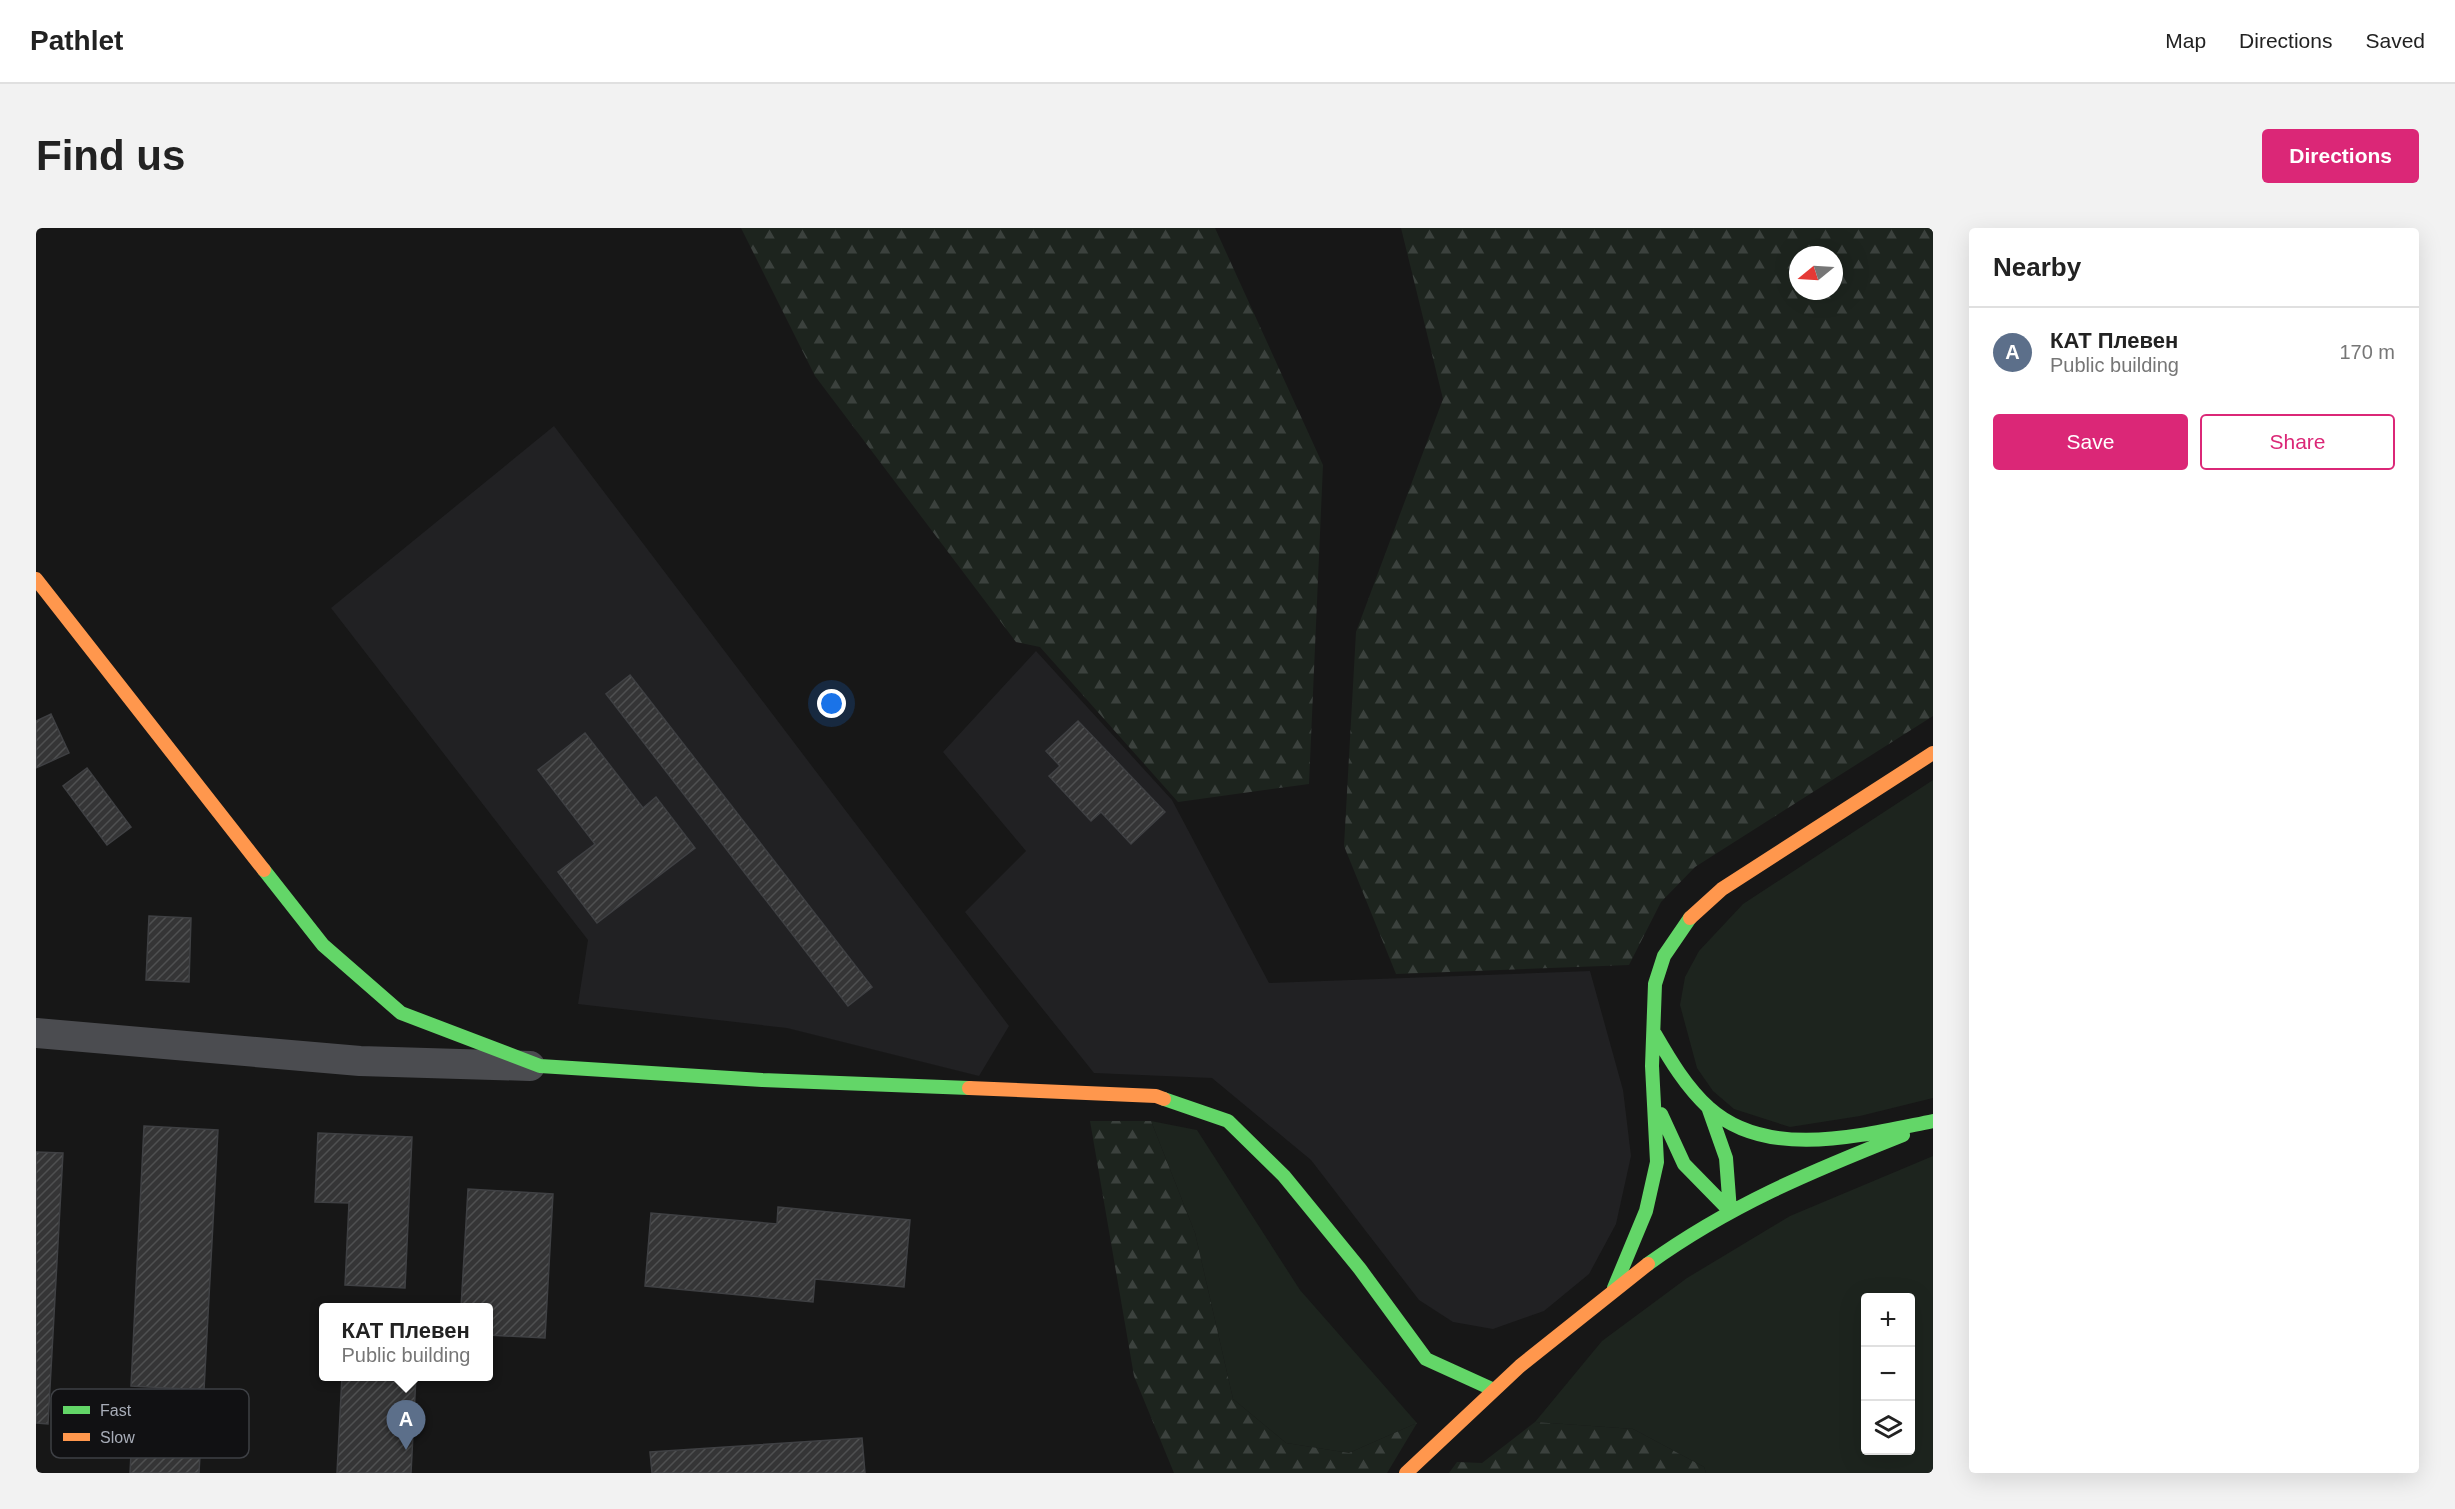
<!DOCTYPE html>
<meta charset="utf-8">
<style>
body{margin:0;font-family:Arial,sans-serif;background:#f2f2f2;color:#222}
.controls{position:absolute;right:18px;bottom:18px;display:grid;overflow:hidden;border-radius:6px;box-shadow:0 6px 24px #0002}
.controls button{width:54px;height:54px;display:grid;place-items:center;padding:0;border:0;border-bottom:2px solid #e0e0e0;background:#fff;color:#222;font:30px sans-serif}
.compass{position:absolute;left:1753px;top:18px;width:54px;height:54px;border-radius:50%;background:#fff;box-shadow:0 6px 24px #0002;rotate:252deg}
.you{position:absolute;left:796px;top:476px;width:21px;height:21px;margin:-15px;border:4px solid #fff;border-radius:50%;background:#1a73e8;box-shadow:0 0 0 9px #1a73e833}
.badge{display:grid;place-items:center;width:39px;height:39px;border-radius:50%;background:#db2777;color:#fff;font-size:20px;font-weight:700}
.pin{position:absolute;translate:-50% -50px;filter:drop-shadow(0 2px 3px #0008)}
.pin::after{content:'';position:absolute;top:32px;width:21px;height:18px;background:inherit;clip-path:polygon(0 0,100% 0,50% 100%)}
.popup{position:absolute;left:283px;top:1075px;width:174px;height:78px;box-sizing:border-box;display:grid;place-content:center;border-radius:6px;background:#fff;filter:drop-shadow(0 2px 4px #0005);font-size:20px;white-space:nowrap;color:#767676}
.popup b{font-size:22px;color:#222}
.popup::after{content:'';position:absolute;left:50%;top:100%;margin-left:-12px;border:12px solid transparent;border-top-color:#fff}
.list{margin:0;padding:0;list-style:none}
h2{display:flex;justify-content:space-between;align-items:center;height:78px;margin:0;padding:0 24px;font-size:26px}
h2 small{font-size:20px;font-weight:400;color:#767676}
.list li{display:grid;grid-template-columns:39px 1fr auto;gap:18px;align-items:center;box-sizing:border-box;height:90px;padding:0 24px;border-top:2px solid #e0e0e0}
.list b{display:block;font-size:22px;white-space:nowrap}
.list p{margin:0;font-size:20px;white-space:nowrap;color:#767676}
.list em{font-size:20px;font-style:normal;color:#767676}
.actions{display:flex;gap:12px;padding:18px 24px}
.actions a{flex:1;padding:14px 0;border:2px solid #db2777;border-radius:6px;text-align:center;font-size:21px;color:#db2777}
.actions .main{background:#db2777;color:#fff}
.icon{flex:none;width:33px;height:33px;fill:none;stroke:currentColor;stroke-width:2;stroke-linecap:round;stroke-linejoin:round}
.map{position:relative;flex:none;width:1897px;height:1245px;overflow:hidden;border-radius:6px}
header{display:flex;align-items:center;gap:36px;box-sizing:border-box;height:84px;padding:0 30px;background:#fff;border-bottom:2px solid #e0e0e0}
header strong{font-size:28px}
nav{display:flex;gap:33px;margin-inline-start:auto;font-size:21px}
.intro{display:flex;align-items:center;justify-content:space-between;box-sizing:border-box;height:144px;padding:0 36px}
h1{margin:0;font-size:42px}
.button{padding:15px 27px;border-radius:6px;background:#db2777;color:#fff;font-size:21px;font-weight:700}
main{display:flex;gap:36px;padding:0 36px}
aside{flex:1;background:#fff;border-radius:6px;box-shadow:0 6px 24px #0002}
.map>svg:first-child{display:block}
.built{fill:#212123}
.green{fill:#1d241e;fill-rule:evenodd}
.forest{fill:url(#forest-firs);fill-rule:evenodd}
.building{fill:url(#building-hatch);stroke:#3f4043;stroke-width:1.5}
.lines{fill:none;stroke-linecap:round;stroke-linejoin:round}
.street{stroke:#4b4c50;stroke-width:30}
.fast{stroke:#63d668;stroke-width:14}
.slow{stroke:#ff974d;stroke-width:14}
.key{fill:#111113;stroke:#3e4045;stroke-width:1.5}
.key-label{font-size:16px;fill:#a8adb8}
</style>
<header>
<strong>Pathlet</strong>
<nav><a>Map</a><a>Directions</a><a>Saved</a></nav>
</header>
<div class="intro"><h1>Find us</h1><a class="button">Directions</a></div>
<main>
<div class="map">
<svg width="1897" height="1245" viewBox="0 0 1897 1245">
<defs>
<pattern id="forest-firs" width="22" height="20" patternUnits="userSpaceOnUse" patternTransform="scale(1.5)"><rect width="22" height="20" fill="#1d241e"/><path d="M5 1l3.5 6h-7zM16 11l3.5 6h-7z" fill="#3b413d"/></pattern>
<pattern id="building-hatch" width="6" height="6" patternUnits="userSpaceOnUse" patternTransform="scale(1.5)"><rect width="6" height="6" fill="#353536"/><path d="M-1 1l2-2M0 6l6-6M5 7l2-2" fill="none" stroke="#4f5051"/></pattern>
</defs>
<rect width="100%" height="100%" fill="#171717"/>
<path class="built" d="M518,198L973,798L943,848L751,800L542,776L552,712L295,380Z
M1000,423L1136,572L1233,755L1554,743L1587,862L1595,928L1580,996L1553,1046L1508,1083L1457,1101L1417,1094L1383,1072L1275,932L1176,850L1058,845L929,684L990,623L907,524Z"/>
<path class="green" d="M1897,552V870L1824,888L1754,899L1698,881L1677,863L1661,840L1644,777L1649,749L1663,723L1707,676Z
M1115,893L1161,902L1264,1062L1381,1195L1313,1225L1250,1215L1197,1171L1159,1005Z
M1897,928V1245H1670L1668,1239L1597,1201L1499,1194L1566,1113L1651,1050L1754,988ZM1830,1070H1874V1222H1830Z"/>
<path class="forest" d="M705,0H1179L1287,237L1273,556L1142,574L1004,419L980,414L779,148Z
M1365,0H1897V488L1659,639L1625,674L1593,737L1360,746L1308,618L1320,404L1407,171ZM1762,27H1798V63H1762Z
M1054,893H1115L1159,1005L1197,1171L1250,1215L1313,1225L1381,1195L1351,1245H1138L1098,1148Z
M1499,1194L1597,1201L1668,1239L1670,1245H1413L1421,1234L1446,1235Z"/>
<path class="building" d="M594,447L836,759L812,778L570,466Z
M15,486L33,525L0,540V493Z
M1042,493L1129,584L1095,616L1065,584L1055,593L1013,548L1024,538L1010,523Z
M549,505L607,580L620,569L659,620L561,695L522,644L559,616L502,542Z
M51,540L95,599L71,617L27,558Z
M113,688L155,690L153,754L110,752Z
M108,898L182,902L168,1162L95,1158Z
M282,905L376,909L369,1060L309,1057L313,975L279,974Z
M0,924L27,925L12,1196L0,1195Z
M432,961L517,966L509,1110L452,1107V1080H425Z
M742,979L874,992L868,1059L779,1051L777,1074L609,1058L615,985L741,996Z
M306,1148H380L375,1245H301Z
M98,1167L167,1172L163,1245H94Z
M826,1210L829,1245H616L614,1224Z"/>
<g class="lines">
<path class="street" d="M0,805L324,833L494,838"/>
<path class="fast" d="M228,642L287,717L365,785L504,838L726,852L933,860
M1619,806C1634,832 1650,859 1673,880C1732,933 1827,907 1897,893
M1128,871L1192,893L1248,948L1324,1041L1390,1131L1456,1161
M1672,879L1690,930L1694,983
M1625,886L1648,936L1694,983
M1612,1036C1694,977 1774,944 1867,907
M1578,1060L1610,983L1621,934L1616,838L1619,756L1628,728L1654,690"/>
<path class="slow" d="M0,351L228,642
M1654,690L1686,661L1897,525
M933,860L1120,868L1128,871
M1370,1245L1484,1138L1612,1036"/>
</g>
<rect x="15" y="1161" width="198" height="69" rx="9" class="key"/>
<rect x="27" y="1178" width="27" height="8" fill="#63d668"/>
<rect x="27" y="1205" width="27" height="8" fill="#ff974d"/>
<g class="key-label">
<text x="64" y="1188">Fast</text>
<text x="64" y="1215">Slow</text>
</g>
</svg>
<div class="controls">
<button>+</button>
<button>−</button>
<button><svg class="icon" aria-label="layers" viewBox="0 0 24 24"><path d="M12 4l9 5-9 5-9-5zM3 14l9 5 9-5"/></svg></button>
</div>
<svg class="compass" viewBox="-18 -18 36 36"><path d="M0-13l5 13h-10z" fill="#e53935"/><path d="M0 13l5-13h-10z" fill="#767676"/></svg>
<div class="you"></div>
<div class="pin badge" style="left:370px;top:1222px;background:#5c6f8a">A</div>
<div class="popup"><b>КАТ Плевен</b>Public building</div>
</div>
<aside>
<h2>Nearby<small></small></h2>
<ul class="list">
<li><span class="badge" style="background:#5c6f8a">A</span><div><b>КАТ Плевен</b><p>Public building</p></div><em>170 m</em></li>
</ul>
<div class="actions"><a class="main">Save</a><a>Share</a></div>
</aside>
</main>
